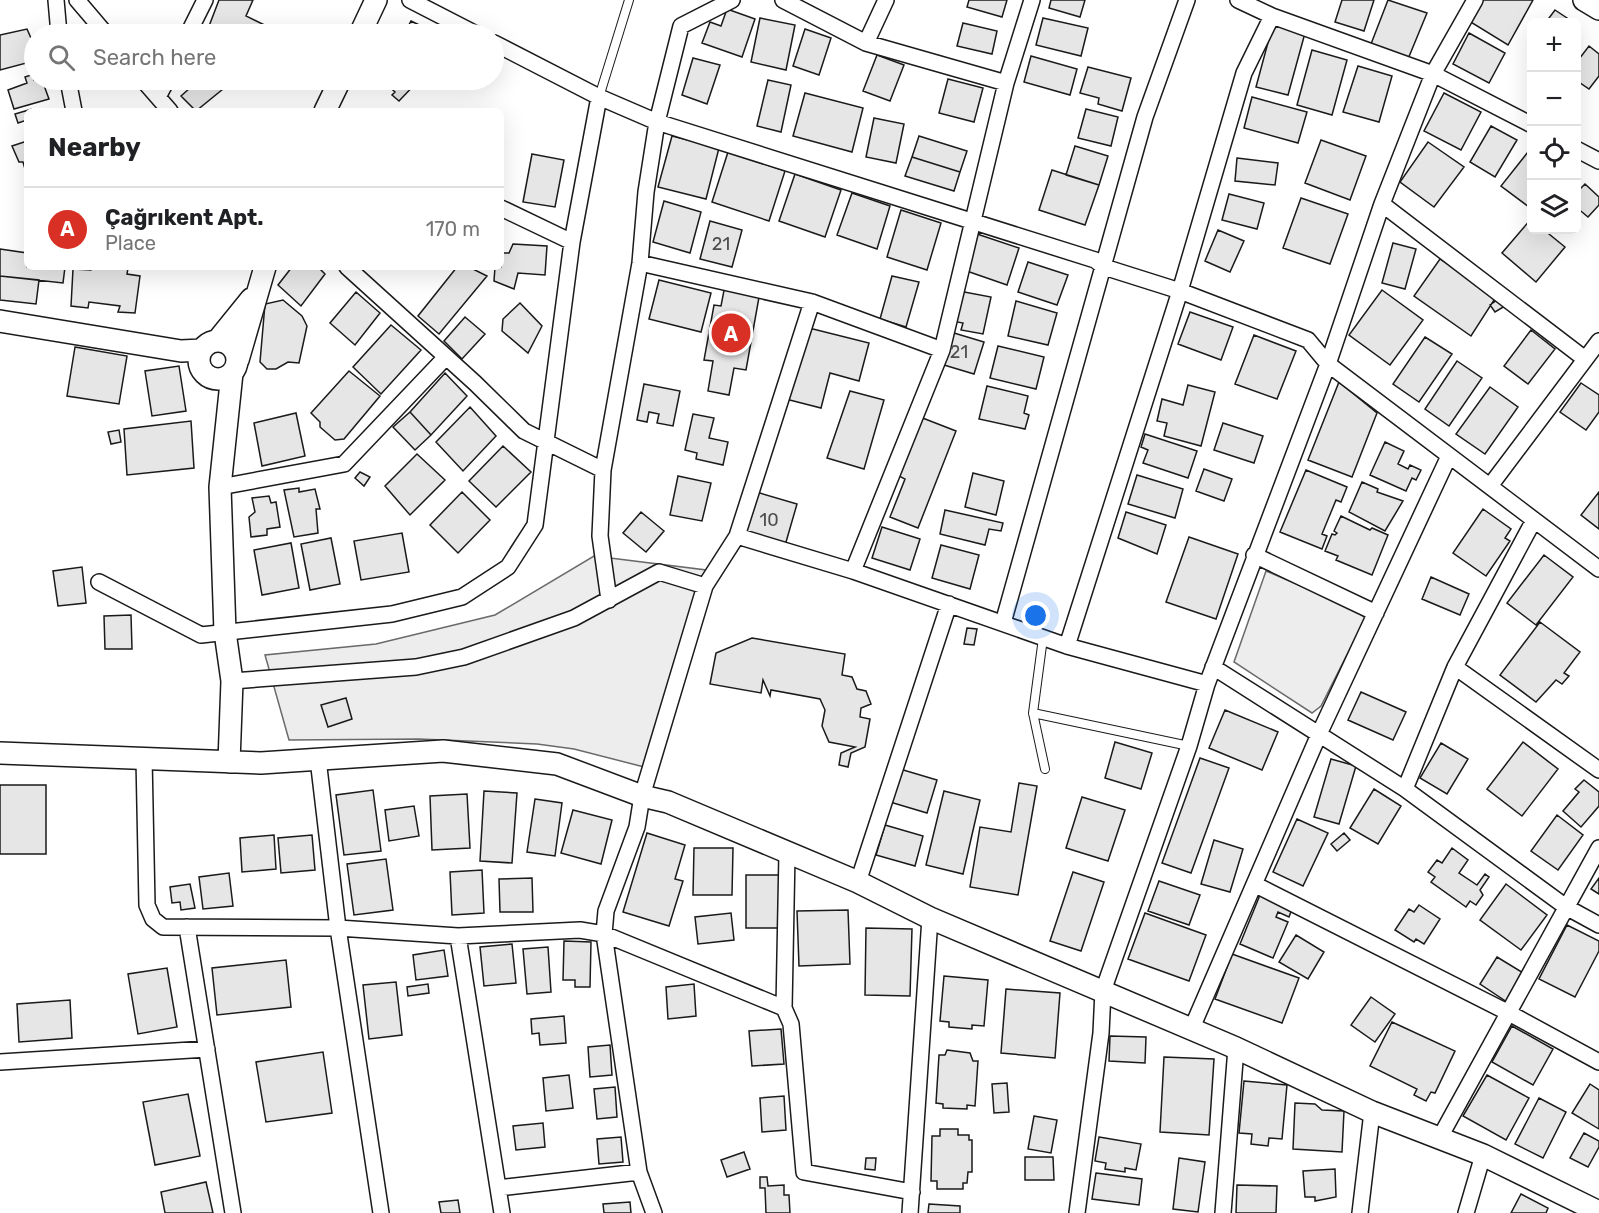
<!DOCTYPE html>
<meta charset="utf-8">
<style>
body{margin:0;font-family:Rubik,sans-serif;background:#f6f6f6;color:#202124}
.controls{position:absolute;right:18px;top:18px;display:grid;overflow:hidden;border-radius:9px;box-shadow:0 6px 24px #0002}
.controls button{width:54px;height:54px;display:grid;place-items:center;padding:0;border:0;border-bottom:2px solid #e0e0e0;background:#fff;color:#202124;font:30px sans-serif}
.you{position:absolute;left:1036px;top:616px;width:21px;height:21px;margin:-15px;border:4px solid #fff;border-radius:50%;background:#1a73e8;box-shadow:0 0 0 9px #1a73e833}
.badge{display:grid;place-items:center;width:39px;height:39px;border-radius:50%;background:#d93025;color:#fff;font-size:20px;font-weight:700}
.pin{position:absolute;translate:-50% -50%;border:3px solid #fff;box-shadow:0 2px 6px #0006}
.list{margin:0;padding:0;list-style:none}
h2{display:flex;justify-content:space-between;align-items:center;height:78px;margin:0;padding:0 24px;font-size:26px}
h2 small{font-size:20px;font-weight:400;color:#757577}
.list li{display:grid;grid-template-columns:39px 1fr auto;gap:18px;align-items:center;box-sizing:border-box;height:84px;padding:0 24px;border-top:2px solid #e0e0e0}
.list b{display:block;font-size:22px;white-space:nowrap}
.list p{margin:0;font-size:20px;white-space:nowrap;color:#757577}
.list em{font-size:20px;font-style:normal;color:#757577}
.icon{flex:none;width:33px;height:33px;fill:none;stroke:currentColor;stroke-width:2;stroke-linecap:round;stroke-linejoin:round}
.map{position:relative;flex:none;width:1599px;height:1213px;overflow:hidden}
.search{position:absolute;background:#fff;box-shadow:0 6px 24px #0002;left:24px;top:24px;width:480px;height:66px;display:flex;align-items:center;gap:15px;box-sizing:border-box;padding:0 21px;border-radius:33px;color:#757577;font-size:22px}
.panel{position:absolute;background:#fff;box-shadow:0 6px 24px #0002;left:24px;top:108px;width:480px;height:162px;border-radius:9px}
.map>svg:first-child{display:block}
.built{fill:#ededed;stroke:#6a6a6a;stroke-width:1.5}
.building{fill:#e6e6e6;stroke:#1a1a1a;stroke-width:1.5}
.lines{fill:none;stroke-linecap:round;stroke-linejoin:round}
.lane-casing{stroke:#1a1a1a;stroke-width:10}
.street-casing{stroke:#1a1a1a;stroke-width:18}
.secondary-casing{stroke:#1a1a1a;stroke-width:24}
.lane{stroke:#fff;stroke-width:8}
.street{stroke:#fff;stroke-width:15}
.secondary{stroke:#fff;stroke-width:21}
.labels{text-anchor:middle;dominant-baseline:central;stroke-width:4.5;stroke-linejoin:round;paint-order:stroke}
.number-label{font-size:18px;fill:#4d4d4d}
</style>
<div class="map">
<svg width="1599" height="1213" viewBox="0 0 1599 1213">
<rect width="100%" height="100%" fill="#fff"/>
<path class="built" d="M594,556L706,570L652,769L574,749L537,744L419,739L289,740L265,655L376,644L495,615Z
M1266,571L1360,611L1365,619L1321,706L1312,713L1234,662Z"/>
<path class="building" d="M219,0H253L246,16L283,34H206Z
M969,0H1007L1002,17L967,7Z
M1051,0H1085L1080,17L1049,8Z
M1342,0H1374L1364,31L1335,22Z
M1388,0L1427,13L1408,59L1371,44Z
M1481,0H1533L1508,45L1469,21Z
M727,9L755,19L742,57L702,43L710,22L721,26Z
M1555,10L1573,22H1546Z
M760,18L795,25L786,70L751,62Z
M1043,18L1088,28L1081,56L1036,45Z
M411,21L438,34H404Z
M963,23L997,31L992,54L957,46Z
M1273,24L1305,33L1288,95L1256,87Z
M27,29L34,45V61L0,70V35Z
M805,29L831,38L819,75L793,66Z
M1469,33L1505,53L1489,83L1453,64Z
M1589,46L1599,54V76L1589,89L1576,80V63Z
M1312,50L1347,60L1332,115L1297,105Z
M877,55L904,65L890,101L863,91Z
M1031,56L1077,69L1070,95L1024,82Z
M693,58L720,65L707,104L682,95Z
M1358,66L1392,76L1379,122L1343,112Z
M1088,67L1131,78L1122,111L1098,104L1099,98L1080,93Z
M34,74V80H42L49,99L14,109L8,90L27,83L25,77Z
M948,79L983,88L974,122L939,113Z
M199,80H213L223,89L196,111L181,96Z
M382,80H419L399,101L392,95L395,92Z
M768,80L791,85L781,132L757,126Z
M805,93L863,108L852,152L793,136Z
M1444,93L1481,112L1461,150L1424,131Z
M1252,97L1307,112L1298,143L1244,128Z
M32,109L27,111V120L18,123L15,114Z
M1086,109L1118,117L1111,146L1078,138Z
M874,118L904,124L896,163L866,157Z
M1491,126L1517,140L1495,177L1470,162Z
M672,136L719,148L706,199L658,187Z
M919,136L967,151L960,172L912,157Z
M1321,140L1366,156L1350,200L1305,183Z
M27,141V176L23,162H19L12,146Z
M1428,142L1464,167L1434,207L1400,182Z
M1075,146L1108,156L1099,185L1066,175Z
M1532,147V205L1529,207L1501,186Z
M728,152L785,171L769,221L712,202Z
M532,154L564,160L555,207L523,202Z
M912,157L960,172L954,191L905,176Z
M1237,158L1278,163L1275,185L1235,181Z
M1052,170L1099,185L1085,225L1039,210Z
M795,174L841,190L825,237L779,221Z
M1585,184L1599,197V205L1588,217L1576,207V193Z
M852,193L890,206L877,249L837,235Z
M1229,194L1264,203L1257,229L1222,220Z
M1301,198L1348,214L1330,264L1283,248Z
M664,201L701,212L690,253L653,242Z
M901,210L941,223L927,270L887,257Z
M1531,219L1532,230H1544L1565,247L1536,282L1502,253Z
M710,221L742,230L732,267L700,259Z
M1218,230L1244,241L1230,272L1205,261Z
M974,233L1019,248L1007,285L961,269Z
M1393,243L1416,249L1405,289L1382,283Z
M513,244L547,246L545,275L518,273L514,289L494,281L495,267H501V253H509Z
M0,249L27,253V267H65L63,283L0,276Z
M1440,259L1496,297L1471,336L1414,296Z
M1028,262L1068,275L1057,305L1018,292Z
M92,267L128,268L127,274L140,276L135,313L118,312L120,306L89,302L88,308L71,306L73,269L91,270Z
M292,267H318L325,274L301,306L278,285Z
M457,267H469L487,276L439,334L418,316Z
M0,276L39,280L36,304L0,300Z
M892,276L919,282L906,327L880,319Z
M659,280L711,293L701,332L649,319Z
M726,280L761,286L746,370L734,368L729,395L708,391L713,361L704,360L714,305L721,306Z
M1382,290L1423,320L1390,365L1349,335Z
M959,291L991,297L983,334L961,330L963,323L952,321Z
M356,292L380,313L355,345L330,323Z
M1500,298L1505,306L1495,312L1490,305Z
M283,300L302,316L307,326L299,363L288,362L276,369H267L260,362L265,304Z
M1016,301L1057,313L1048,345L1008,336Z
M520,303L542,326L528,353L502,331L503,319Z
M1190,312L1233,327L1221,360L1178,344Z
M465,317L485,334L462,359L444,341Z
M391,325L421,350L381,394L353,367Z
M797,325L869,343L859,381L830,373L821,408L774,396Z
M944,330L984,342L974,374L934,362Z
M1531,330L1555,349L1528,384L1504,366Z
M1254,335L1296,351L1277,399L1235,384Z
M1425,337L1452,354L1419,402L1393,384Z
M998,346L1044,357L1036,389L990,378Z
M75,347L127,356L119,404L67,396Z
M1457,361L1482,378L1449,426L1425,409Z
M179,366L186,411L152,416L145,371Z
M349,371L380,396L344,439L335,440L320,427V422L311,413Z
M445,373L467,396L431,435L410,412Z
M1339,382L1377,413L1352,477L1308,460Z
M1581,383L1599,395V412L1586,430L1560,412Z
M644,384L680,391L673,426L657,423L659,414L649,412L647,422L637,420Z
M1188,385L1215,392L1201,446L1164,436L1167,423L1157,421L1162,399L1183,405Z
M987,386L1028,396L1024,413L1029,415L1025,429L979,419Z
M1490,387L1518,407L1485,454L1456,434Z
M850,391L884,400L864,469L827,458Z
M470,407L496,436L463,471L436,442Z
M410,412L431,435L415,450L393,427Z
M296,413L305,456L262,466L254,423Z
M693,414L714,418L709,438L728,442L723,465L696,459L697,453L685,450Z
M920,417L956,431L918,528L890,517L905,479L897,475Z
M191,421L194,468L127,475L124,429Z
M1223,423L1263,436L1254,463L1214,450Z
M119,430L121,442L111,444L108,432Z
M1145,434L1197,451L1188,478L1143,463L1148,450L1141,447Z
M1385,442L1404,451L1398,464L1408,469L1410,465L1421,470L1416,480L1412,478L1406,491L1370,475Z
M503,446L531,472L496,507L469,481Z
M417,454L445,480L410,515L385,486Z
M1204,469L1232,479L1224,501L1196,491Z
M1306,470L1347,487L1341,502L1336,500L1322,534L1327,536L1322,549L1280,532Z
M360,472L370,477L364,486L355,478Z
M973,473L1004,481L996,515L965,507Z
M1137,475L1183,489L1175,518L1128,504Z
M678,476L711,483L702,521L670,515Z
M1362,482L1378,489L1377,492L1403,501L1385,531L1349,512Z
M299,488V492L315,489L320,509H316L318,533L294,537L284,490Z
M753,491L797,504L784,549L740,535Z
M462,492L490,520L458,553L430,525Z
M1599,492V529L1581,515Z
M269,496L271,503L276,502L280,527L267,529V535L251,537L249,517L255,512L252,498Z
M1483,509L1511,529L1505,538L1510,541L1486,576L1453,553Z
M945,510L1003,523L1001,531L989,529L985,545L940,534Z
M641,512L664,531L646,552L623,533Z
M1126,512L1166,525L1157,554L1118,538Z
M1341,516L1370,530L1372,528L1388,535L1372,575L1336,560L1338,556L1325,551L1332,534L1335,535L1337,533L1334,531Z
M882,527L920,539L910,570L872,558Z
M402,533L409,572L361,580L354,541Z
M1189,537L1238,554L1216,619L1166,602Z
M331,538L340,584L310,590L301,544Z
M291,543L299,588L262,595L254,550Z
M941,545L979,555L970,589L932,578Z
M1544,555L1573,577L1536,625L1507,603Z
M82,567L86,603L58,606L53,571Z
M1431,577L1469,594L1460,615L1422,599Z
M131,615L132,649H105L104,616Z
M1540,622L1580,652L1564,673L1569,676L1562,684L1556,680L1536,702L1500,675Z
M967,628L977,629L974,645L964,644Z
M752,638L845,654L842,675L852,677L857,689L866,691L871,704L861,708L860,717L870,719L865,747L851,753L848,767L839,765L841,753L855,747L829,742L822,726L825,710L820,699L771,690L770,696L763,680L761,693L710,684L716,653Z
M1361,692L1406,712L1393,740L1348,720Z
M346,698L352,719L328,727L321,705Z
M1225,710L1278,732L1262,770L1209,748Z
M1115,742L1152,753L1141,789L1105,778Z
M1523,742L1558,769L1522,816L1487,789Z
M1441,743L1468,759L1447,794L1420,778Z
M1200,758L1229,768L1191,873L1162,863Z
M1331,759L1356,766L1339,824L1314,817Z
M900,769L937,780L927,813L890,802Z
M1584,780L1599,792V806L1581,827L1563,811L1579,792L1575,789Z
M1019,783L1037,786L1018,895L970,887L980,827L1011,832Z
M0,785H46V854H0Z
M1374,789L1401,806L1378,844L1350,828Z
M373,790L381,851L344,855L336,795Z
M484,791L517,793L512,863L480,861Z
M944,791L980,800L963,874L926,865Z
M467,794L470,848L432,850L430,796Z
M1082,797L1125,810L1108,861L1066,848Z
M535,799L562,803L555,856L527,852Z
M414,806L419,836L389,841L385,810Z
M573,810L612,820L601,864L561,853Z
M1557,815L1583,835L1558,870L1531,851Z
M1297,819L1328,833L1303,886L1273,872Z
M885,825L923,836L915,866L876,855Z
M647,833L685,845L675,879L683,881L669,926L623,912Z
M1344,833L1350,840L1337,851L1331,844Z
M274,835L276,869L242,872L240,838Z
M312,835L315,870L281,873L278,838Z
M1214,840L1243,849L1230,892L1201,884Z
M694,848H733L732,895H693Z
M1452,848L1468,860L1459,873L1477,885L1485,874L1489,877L1480,890L1483,895L1476,905L1470,901L1466,907L1431,882L1435,877L1428,872L1437,860L1442,863Z
M386,859L393,910L354,915L347,864Z
M482,870L484,913L452,915L450,872Z
M1073,872L1104,882L1081,951L1050,941Z
M229,873L233,906L203,909L199,877Z
M746,875H781L782,928H746Z
M532,878L533,912H500L499,879Z
M1599,878V894L1591,889Z
M1159,881L1200,895L1189,925L1148,911Z
M190,884L195,908L181,910L180,902L172,903L170,887Z
M1506,884L1547,915L1521,950L1480,920Z
M1260,895L1292,909L1289,917L1278,912L1276,917L1288,922L1273,958L1240,944Z
M1419,905L1440,919L1424,944L1416,939L1414,942L1395,930L1409,909L1414,912Z
M848,910L850,964L799,966L797,911Z
M731,913L734,940L698,944L695,917Z
M1145,913L1206,935L1189,981L1128,959Z
M1567,925L1599,941V951L1575,997L1539,979Z
M866,928L912,929L910,996L865,995Z
M1296,935L1324,952L1308,979L1279,962Z
M564,941L591,942L590,987H575V980H563Z
M512,944L516,983L484,986L480,947Z
M548,947L551,992L527,994L523,949Z
M444,950L448,976L416,980L413,955Z
M1232,954L1299,978L1282,1023L1215,999Z
M1497,957L1525,974L1507,1002L1480,984Z
M286,960L291,1007L217,1015L212,968Z
M167,968L177,1027L138,1034L128,974Z
M944,976L988,980L984,1026L972,1025V1029L949,1027V1022L940,1021Z
M396,982L402,1035L369,1039L363,985Z
M428,984L429,993L408,996L407,987Z
M694,984L696,1016L668,1019L666,987Z
M1006,989L1060,993L1055,1058L1001,1053Z
M1371,997L1395,1014L1375,1042L1351,1025Z
M70,1000L72,1038L19,1042L17,1004Z
M564,1016L566,1043L540,1045L539,1033L532,1034L531,1019Z
M1392,1022L1455,1051L1435,1093L1431,1092L1426,1101L1414,1095L1417,1089L1370,1066Z
M1512,1026L1553,1049L1533,1085L1492,1062Z
M781,1029L784,1064L752,1066L749,1031Z
M1110,1036L1146,1037L1145,1063L1109,1061Z
M610,1045L612,1075L590,1077L588,1047Z
M947,1050L970,1053L973,1061H978L975,1106L967,1105V1109L943,1108V1104L936,1103L939,1055H945Z
M323,1052L332,1113L266,1122L256,1062Z
M1164,1057L1214,1059L1209,1135L1160,1132Z
M569,1075L573,1108L546,1111L543,1078Z
M1487,1075L1529,1098L1506,1140L1463,1116Z
M1244,1081L1287,1085L1282,1139L1269,1138L1268,1146L1251,1144L1252,1134L1239,1133Z
M1007,1083L1009,1112L994,1113L992,1084Z
M1590,1084L1599,1090V1129L1572,1113Z
M615,1087L617,1117L597,1119L594,1089Z
M188,1094L200,1156L155,1165L143,1102Z
M784,1096L786,1130L762,1132L760,1098Z
M1539,1098L1566,1112L1543,1158L1515,1144Z
M1295,1103L1315,1104L1322,1110L1344,1111L1342,1152L1293,1149Z
M1034,1116L1057,1120L1051,1153L1028,1149Z
M543,1123L545,1147L516,1150L513,1126Z
M940,1129H958V1135H969V1140H972V1172H968L967,1183H963V1189H937V1181H931L932,1136H940Z
M1584,1133L1599,1141V1147L1588,1167L1570,1158Z
M621,1137L623,1162L599,1164L597,1139Z
M1099,1137L1141,1144L1136,1170L1125,1168V1172L1105,1169L1106,1163L1095,1161Z
M744,1152L750,1169L727,1177L721,1160Z
M1025,1157H1053L1054,1180H1025Z
M866,1158H876L875,1170L865,1169Z
M1179,1158L1205,1162L1198,1212L1173,1209Z
M1335,1169L1336,1197L1315,1201V1197H1305L1303,1171Z
M1096,1173L1142,1179L1139,1205L1092,1199Z
M760,1177H767L768,1186L784,1185V1195H789L790,1213H766L765,1188H760Z
M206,1182L213,1213H165L161,1192Z
M1237,1185L1277,1186L1276,1213H1236Z
M1521,1194L1548,1208L1546,1213H1511Z
M458,1200L460,1213H441L439,1202Z
M630,1202L631,1213H604L603,1204Z
M929,1204L960,1206V1213H928Z"/>
<g class="lines">
<defs>
<path id="lane" d="M599,97L629,0
M1043,638L1033,713L1045,769
M1033,713L1189,746"/>
<path id="street" d="M56,0L59,34
M77,0L106,34
M410,0L476,34
M783,0L866,43L1006,83
M1238,0L1272,16L1433,74L1532,125
M188,34L205,0
M494,43L599,97L657,122L1095,260L1104,267L1180,291L1308,340L1328,364L1599,569
M866,43L886,0
M68,80L74,111
M143,80L170,111
M158,97L167,80
M1576,149L1599,161
M1382,204L1585,359
M501,208L572,242
M640,263L812,302L942,350
M347,267L475,383L524,431L603,470
M1490,486L1599,341
M220,487L344,464L445,358
M737,536L853,571L1067,646L1207,684
M1254,555L1376,613
M853,571L942,350L1006,83L1032,0
M99,582L201,635L392,614L462,597L508,567L535,525L572,242L599,97
M609,600L600,536L603,470L640,263L646,192L657,122L681,26L732,0
M1003,623L1145,117L1187,0
M1067,646L1180,291L1244,73L1272,16
M1213,667L1405,789L1566,907L1599,925
M1455,667L1599,770
M232,681L416,667L464,657L574,618L659,572L705,586
M144,758L147,905L153,919L163,927L338,928L458,936L580,930L604,934L784,1008
M318,759L338,928L381,1213
M1405,789L1455,667L1534,520
M787,853L784,1008L791,1024L804,1172L912,1192
M858,882L949,604
M1256,885L1507,1012L1599,1062
M187,927L233,1213
M458,936L502,1213
M1191,1030L1320,732L1449,456
M0,1062L207,1049
M1439,1139L1599,848
M498,1188L639,1172
M654,1213L639,1172L604,934L606,911L637,827L642,796L705,586L737,536L812,302
M910,1213L930,918
M1077,1213L1101,1033L1103,991L1189,746L1207,684L1328,364L1382,204L1433,74L1475,0
M1223,1213L1236,1048
M1360,1213L1372,1112
M1466,1213L1483,1155"/>
<path id="secondary" d="M1584,0L1599,9
M360,34L376,0
M325,111L340,80
M0,321L181,351L202,350
M199 360a19 19 0 1 1 38 0a19 19 0 1 1-38 0Z
M217,341L251,299
M238,360L265,267
M0,753L261,763L443,751L557,764L642,796L668,802L858,882L930,918L1236,1048L1372,1112L1483,1155L1599,1212
M229,762L232,681L225,632L220,487L232,373"/>
</defs>
<use href="#lane" class="lane-casing"/>
<use href="#street" class="street-casing"/>
<use href="#secondary" class="secondary-casing"/>
<use href="#lane" class="lane"/>
<use href="#street" class="street"/>
<use href="#secondary" class="secondary"/>
</g>
<g class="labels">
<g class="number-label">
<text x="721" y="244">21</text>
<text x="959" y="352">21</text>
<text x="769" y="520">10</text>
</g>
</g>
</svg>
<div class="controls">
<button>+</button>
<button>−</button>
<button><svg class="icon" aria-label="locate" viewBox="0 0 24 24"><circle cx="12" cy="12" r="6"/><path d="M12 2v4M12 18v4M2 12h4M18 12h4"/></svg></button>
<button><svg class="icon" aria-label="layers" viewBox="0 0 24 24"><path d="M12 4l9 5-9 5-9-5zM3 14l9 5 9-5"/></svg></button>
</div>
<div class="you"></div>
<div class="pin badge" style="left:731px;top:333px">A</div>
<div class="search"><svg class="icon" aria-label="search" viewBox="0 0 24 24"><circle cx="10" cy="10" r="6"/><path d="M15 15l6 6"/></svg>Search here</div>
<section class="panel">
<h2>Nearby<small></small></h2>
<ul class="list">
<li><span class="badge">A</span><div><b>Çağrıkent Apt.</b><p>Place</p></div><em>170 m</em></li>
</ul>
</section>
</div>
